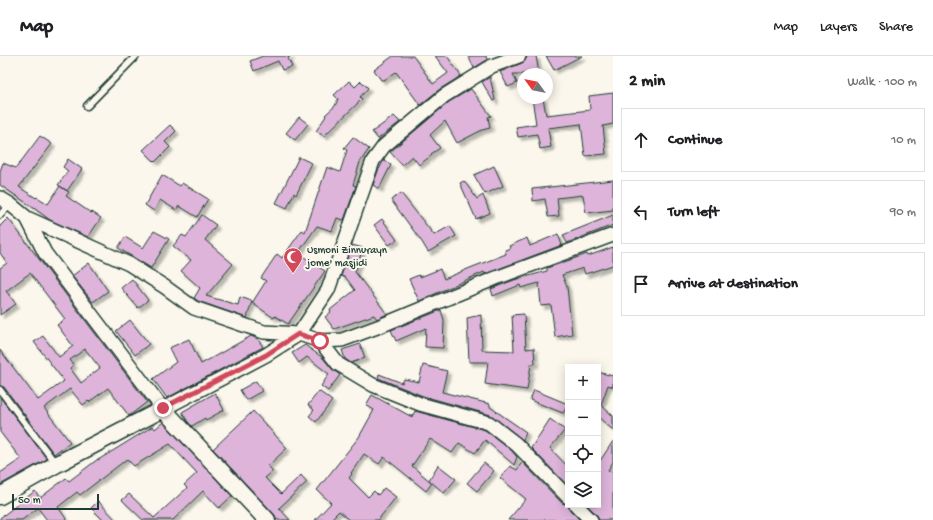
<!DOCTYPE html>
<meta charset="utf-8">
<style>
body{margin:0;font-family:"Gochi Hand",sans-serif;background:#f2f2f2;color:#202124}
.controls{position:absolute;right:12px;bottom:12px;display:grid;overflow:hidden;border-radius:0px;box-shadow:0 2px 10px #0003}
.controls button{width:36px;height:36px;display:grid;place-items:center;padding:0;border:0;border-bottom:1px solid #e0e0e0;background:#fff;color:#202124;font:20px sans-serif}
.compass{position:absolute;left:517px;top:12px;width:36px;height:36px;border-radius:50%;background:#fff;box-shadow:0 2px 10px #0003;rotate:303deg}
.scale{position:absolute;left:12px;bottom:10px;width:87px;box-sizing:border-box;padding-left:4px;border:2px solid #1f3d34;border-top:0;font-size:11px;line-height:14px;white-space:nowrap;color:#1f3d34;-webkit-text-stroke:3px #fbf7ec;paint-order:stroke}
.stop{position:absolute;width:12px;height:12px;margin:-9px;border:3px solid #d1495b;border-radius:50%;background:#fff}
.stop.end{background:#d1495b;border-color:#fff;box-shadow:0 1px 4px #0008}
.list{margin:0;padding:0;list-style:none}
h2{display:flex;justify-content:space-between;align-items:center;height:52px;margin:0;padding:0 16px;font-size:17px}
h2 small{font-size:13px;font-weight:400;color:#757577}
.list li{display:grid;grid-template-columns:26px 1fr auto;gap:12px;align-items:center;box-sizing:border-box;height:64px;margin:0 8px 8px;padding:0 8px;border:1px solid #e0e0e0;border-radius:0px}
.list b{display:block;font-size:15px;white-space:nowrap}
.list em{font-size:13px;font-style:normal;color:#757577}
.icon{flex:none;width:22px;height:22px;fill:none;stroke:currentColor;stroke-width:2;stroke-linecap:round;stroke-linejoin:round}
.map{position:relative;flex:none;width:613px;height:464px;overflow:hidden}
header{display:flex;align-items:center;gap:24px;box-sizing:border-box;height:56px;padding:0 20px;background:#fff;border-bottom:1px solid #e0e0e0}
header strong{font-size:19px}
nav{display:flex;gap:22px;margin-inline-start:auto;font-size:14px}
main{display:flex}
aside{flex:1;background:#fff}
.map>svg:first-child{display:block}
.building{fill:#deb4da;stroke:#1f3d34;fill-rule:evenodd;filter:url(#shadow)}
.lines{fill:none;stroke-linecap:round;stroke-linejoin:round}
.service-casing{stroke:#1f3d34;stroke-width:9}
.minor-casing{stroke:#1f3d34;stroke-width:16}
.tertiary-casing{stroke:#1f3d34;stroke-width:19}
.service{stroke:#fbf7ec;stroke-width:6}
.minor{stroke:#fbf7ec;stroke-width:13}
.tertiary{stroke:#fbf7ec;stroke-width:16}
.route{stroke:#d1495b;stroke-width:5}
.labels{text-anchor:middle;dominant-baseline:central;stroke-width:4;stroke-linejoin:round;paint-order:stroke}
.poi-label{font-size:11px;fill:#1f3d34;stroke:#fbf7ec;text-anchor:start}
</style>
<header>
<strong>Map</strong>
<nav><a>Map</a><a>Layers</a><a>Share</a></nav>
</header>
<main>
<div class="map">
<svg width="613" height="464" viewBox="0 0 613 464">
<defs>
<filter id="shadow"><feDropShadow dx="3.5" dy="3.5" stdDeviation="1" flood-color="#0004"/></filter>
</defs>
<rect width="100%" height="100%" fill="#fbf7ec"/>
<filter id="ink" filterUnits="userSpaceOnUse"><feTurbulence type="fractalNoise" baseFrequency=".025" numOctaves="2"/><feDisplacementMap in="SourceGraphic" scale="8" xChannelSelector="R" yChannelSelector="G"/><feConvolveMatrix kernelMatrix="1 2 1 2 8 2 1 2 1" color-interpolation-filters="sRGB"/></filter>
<g filter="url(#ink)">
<path class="building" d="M263,0H291L288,2L292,11L282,14L278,5L254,15L250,5Z
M393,0H413L433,28L448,17L435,0H447L461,20L440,33L420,49L396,16L384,24H381L374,14Z
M468,0H486L487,4L474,12Z
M527,0H536L539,18H513L517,27L508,31L500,16L522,7L525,5Z
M546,0H582L554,14Z
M490,21L495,44L493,45L482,26Z
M349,25L355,31L361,25L368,32L360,41L362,43L324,80L316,75L326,60L325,59L335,50L338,43L334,39Z
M471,33L491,60L488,61L490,72L482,74L457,87L445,65L430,79L440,92L431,98L432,99L419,109L412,100L402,109L390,96L449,46Z
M613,37V68L603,70L606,98L585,100L581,68L548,72L551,91L540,93L537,78L518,81L516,71L536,68L532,42H543L546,59L590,54L589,40Z
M394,60L400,66L378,83L372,76Z
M299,61L308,68L295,84L286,77Z
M170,69L176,75L165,86L170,91L155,106L143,94Z
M40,80L52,88L19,131L36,142L37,141L48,148L60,130L69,136L66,140L91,157L92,156L101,162L88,181L50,164L31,150L0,129V115L3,107L16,112Z
M353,81L369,93L360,106L353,129L356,130L344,164L337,162L332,175L317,170L298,197L325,215L288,268L275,260L274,262L252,247L266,225L261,222L277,198L282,202L302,174L305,176L327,111L340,116L347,94L344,92Z
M299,101L305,104L312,107L296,139L294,137L287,152L276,147Z
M68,103L82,113L67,135L58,129L68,115L63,111Z
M384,104L391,109L379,133L373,129L378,115Z
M494,110L503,130L485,138L474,119Z
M162,119L180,130L182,127L208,143L197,161L179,150L176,154L160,144L154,155L145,149Z
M613,124V154L586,157L583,139L557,142L559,160L548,161L545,143L533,145L532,133Z
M464,125L477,143L483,139L490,157L476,163L460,127Z
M401,137L434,179L450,170L456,180L428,196L422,186L391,144Z
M202,159L216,169L205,184L233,208L206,240L238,249L240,241L252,245L247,262L198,245L194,242L200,232L181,215L191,204L173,190L182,179L186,181Z
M613,159V169L567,187L563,179Z
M8,162L147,346L129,360L108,332L89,346L88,345L83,349L70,333L44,352L70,386L54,398L4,331L0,330V294L38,344L64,325L34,286L43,280L59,301L73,290L57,269L65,263L30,217L6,235L16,248L0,259V212L7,207L0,197V170ZM85,293L100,312L81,327L70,312L74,309L70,304Z
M382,163L397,184L389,189L374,169Z
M154,175L169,183L151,212L118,192L125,181L143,192Z
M558,178L562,189L485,218L484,216L419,245L409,223L419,219L420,221L440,213L444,223L470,212L506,198L505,194L510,192L509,190L527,182L530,190Z
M352,189L363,192L355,216L387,258L377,263L374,259L334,273L325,261L331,256L330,254L355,234L346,222L341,220Z
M613,191V209L585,218L583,212L562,219L567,231L572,278L555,281L551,249L541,250L539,227L521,232L520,229L493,240L491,233L514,224L547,215V212L587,198L588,200Z
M89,207L108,235L93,246L72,220Z
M132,223L148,244L138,252L121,232Z
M441,254L444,264L443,292L425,291L426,272L396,285L391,274Z
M524,258L526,293L534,292L535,308H531L527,334L485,328L488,306H469L467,262L481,259L482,294L514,295L512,259Z
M130,264L149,288L135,299L116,275Z
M251,280L258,283L263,291L167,342L153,323L176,306L169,292L189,283L201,308Z
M360,288L365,302L351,307L345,303L342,294Z
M305,289L323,302L332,313L340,319L328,335L321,330L329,318L307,301L299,307L292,297Z
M423,309L447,315L442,336L490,348V351L526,376L523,384L491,359L423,340L378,322L379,318L402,327L404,323L419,326Z
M598,316L613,320V331L608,329L601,349L613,360V374L598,361Z
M256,325L262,335L246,344L240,334Z
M534,334L568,348V349L563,357L530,344Z
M319,335L332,345L316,366L309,360L314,354L308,349Z
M215,337L224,354L206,364L205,362L192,370L188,366L182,356Z
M372,339L412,361L415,355L485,374L511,394L517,401L514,409L485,384L475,397L459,387L452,397L430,383L412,410L432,427L426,435L384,401L379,408L364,398L351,417L352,418L349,422L368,441L374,435L378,439L384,432L396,441L378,464H349L339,455L330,464H315L331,447L317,434L359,381L374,354L366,349Z
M0,341L47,403L0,429V417L21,403L0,376Z
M253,355L287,392L268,410L273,415L265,422L281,438L301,419L307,426L279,452L290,464H276V461L274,458L213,393Z
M550,363L565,374L550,392L568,411V430L531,392Z
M163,366L232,440L219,452L203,435L173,464H143L122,444L129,438L154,462L187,432L184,429L197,417L170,388L134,410L127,403L80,439L77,436L58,451L67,464H47L38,452L22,464H0V462L35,435L40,442L66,422L69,425L98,403V404L153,370L155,373Z
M613,385V406L608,414L613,417V464H599L597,459L587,449H598V408Z
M522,406L562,447L568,449L570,454L580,464H508L526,443L500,422L510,410L517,414Z
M484,407L494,415L477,435L467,427Z
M438,409L456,423L444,437L429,424Z
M98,445L116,464H103L91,452Z"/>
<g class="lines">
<defs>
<path id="service" d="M87,50L136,0
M0,159L10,148
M0,334L56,408"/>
<path id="minor" d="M0,142L10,148L27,162L129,208L165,231L194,252L264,276L299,278L320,285L342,284L380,270L496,222L613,179
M27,162L45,197L163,353L266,299L299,278L328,234L373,105L384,90L444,40L492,10L519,0
M320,285L338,308L373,329L420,348L489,367L516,388L568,441
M576,449L591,464"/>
<path id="tertiary" d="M0,440L57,408L163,353L267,464"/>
</defs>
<use href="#service" class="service-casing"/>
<use href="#minor" class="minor-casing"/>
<use href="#tertiary" class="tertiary-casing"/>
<use href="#service" class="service"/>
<use href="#minor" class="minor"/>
<use href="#tertiary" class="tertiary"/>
</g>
</g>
<g class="lines" filter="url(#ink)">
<path class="route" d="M163,352L266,299L298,278L320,285"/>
</g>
<defs>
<symbol id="mosque-pin" viewBox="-11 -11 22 30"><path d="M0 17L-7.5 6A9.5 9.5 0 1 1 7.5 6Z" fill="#d1495b" stroke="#fbf7ec"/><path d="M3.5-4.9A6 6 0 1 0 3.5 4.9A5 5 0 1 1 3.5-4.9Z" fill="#fff"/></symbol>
</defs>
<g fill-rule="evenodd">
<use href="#mosque-pin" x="282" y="190" width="22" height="30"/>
</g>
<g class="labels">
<g class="poi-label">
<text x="307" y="195">Usmoni Zinnurayn<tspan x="307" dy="13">jome' masjidi</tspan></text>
</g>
</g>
</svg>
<div class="controls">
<button>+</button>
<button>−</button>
<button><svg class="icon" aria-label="locate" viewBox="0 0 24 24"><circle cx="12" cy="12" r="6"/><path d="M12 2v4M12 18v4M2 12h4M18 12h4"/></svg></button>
<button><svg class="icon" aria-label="layers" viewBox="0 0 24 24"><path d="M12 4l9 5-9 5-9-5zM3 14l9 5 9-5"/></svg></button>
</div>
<svg class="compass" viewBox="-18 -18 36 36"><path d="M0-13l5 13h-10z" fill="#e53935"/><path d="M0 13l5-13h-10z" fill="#757577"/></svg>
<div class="scale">50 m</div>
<div class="stop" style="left:320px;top:285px"></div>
<div class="stop end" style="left:163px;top:352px"></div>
</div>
<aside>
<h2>2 min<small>Walk · 100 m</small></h2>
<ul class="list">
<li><svg class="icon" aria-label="ahead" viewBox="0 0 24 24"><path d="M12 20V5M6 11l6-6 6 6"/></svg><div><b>Continue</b></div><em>10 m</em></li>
<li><svg class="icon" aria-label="left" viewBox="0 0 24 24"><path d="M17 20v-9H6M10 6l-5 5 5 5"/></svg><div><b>Turn left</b></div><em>90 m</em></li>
<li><svg class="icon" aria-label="arrive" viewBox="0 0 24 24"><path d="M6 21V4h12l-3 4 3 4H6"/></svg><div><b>Arrive at destination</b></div></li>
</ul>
</aside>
</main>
